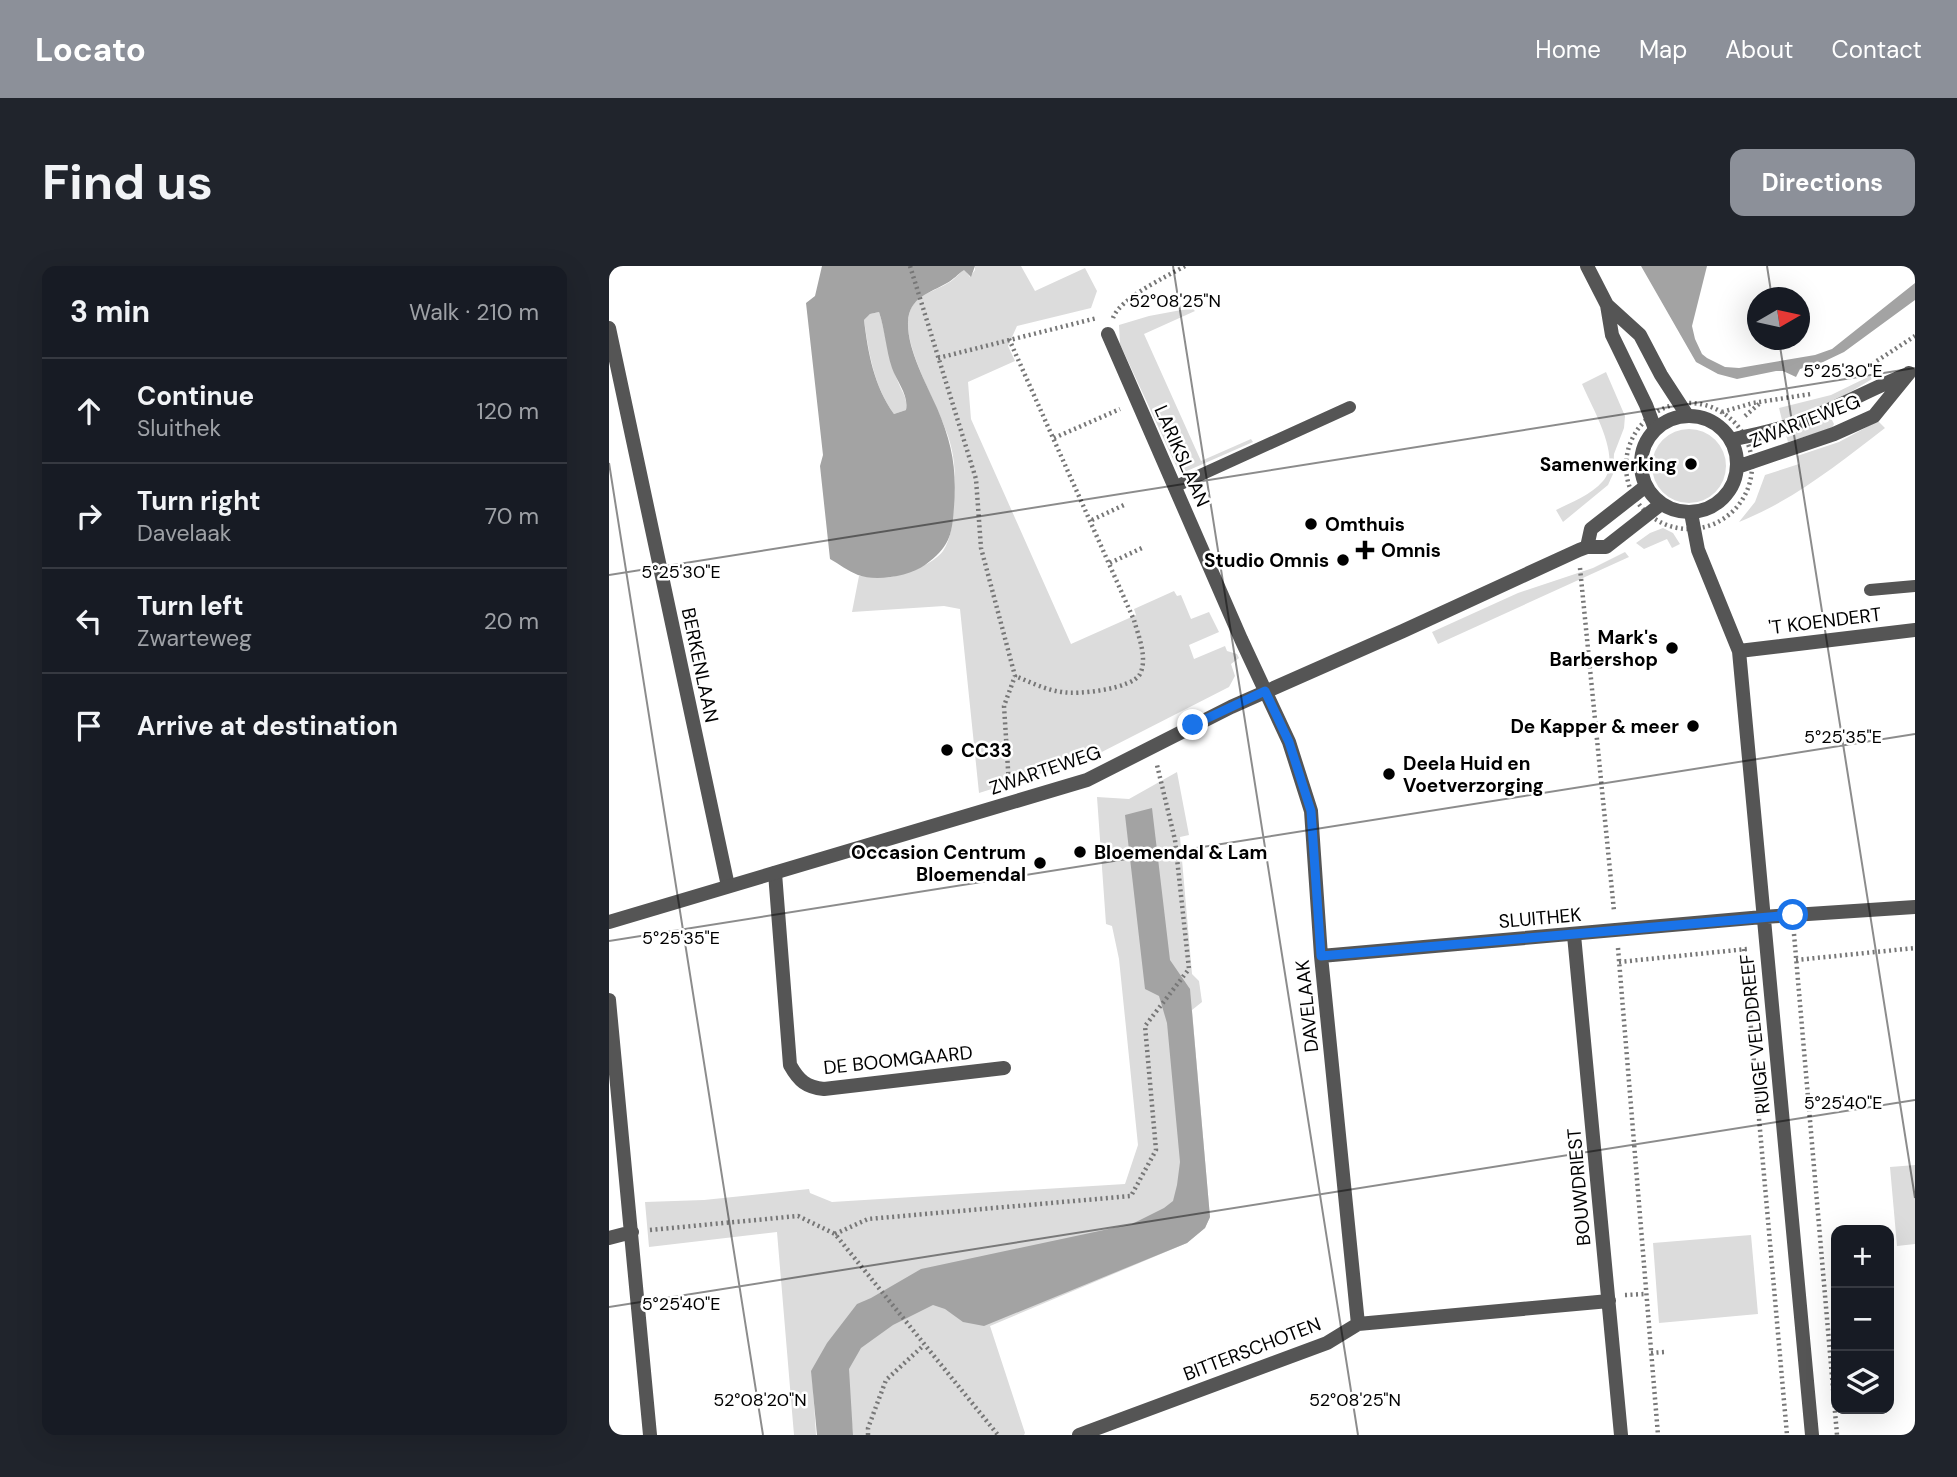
<!DOCTYPE html>
<meta charset="utf-8">
<style>
body{margin:0;font-family:"DM Sans",sans-serif;background:#20242c;color:#f1f3f6}
.controls{position:absolute;right:21px;bottom:21px;display:grid;overflow:hidden;border-radius:14px;box-shadow:0 7px 28px #0002}
.controls button{width:63px;height:63px;display:grid;place-items:center;padding:0;border:0;border-bottom:2px solid #363941;background:#171b24;color:#f1f3f6;font:35px sans-serif}
.compass{position:absolute;left:1138px;top:21px;width:63px;height:63px;border-radius:50%;background:#171b24;box-shadow:0 7px 28px #0002;rotate:81deg}
.stop{position:absolute;width:21px;height:21px;margin:-16px;border:5px solid #1a73e8;border-radius:50%;background:#fff}
.stop.end{background:#1a73e8;border-color:#fff;box-shadow:0 2px 7px #0008}
.list{margin:0;padding:0;list-style:none}
h2{display:flex;justify-content:space-between;align-items:center;height:91px;margin:0;padding:0 28px;font-size:30px}
h2 small{font-size:23px;font-weight:400;color:#9ea1a6}
.list li{display:grid;grid-template-columns:46px 1fr auto;gap:21px;align-items:center;box-sizing:border-box;height:105px;padding:0 28px;border-top:2px solid #363941}
.list b{display:block;font-size:26px;white-space:nowrap}
.list p{margin:0;font-size:23px;white-space:nowrap;color:#9ea1a6}
.list em{font-size:23px;font-style:normal;color:#9ea1a6}
.icon{flex:none;width:38px;height:38px;fill:none;stroke:currentColor;stroke-width:2;stroke-linecap:round;stroke-linejoin:round}
.map{position:relative;flex:none;width:1306px;height:1169px;overflow:hidden;border-radius:14px}
header{display:flex;align-items:center;gap:42px;box-sizing:border-box;height:98px;padding:0 35px;background:#8c9099;color:#fff}
header strong{font-size:33px}
nav{display:flex;gap:38px;margin-inline-start:auto;font-size:24px}
.intro{display:flex;align-items:center;justify-content:space-between;box-sizing:border-box;height:168px;padding:0 42px}
h1{margin:0;font-size:49px}
.button{padding:18px 32px;border-radius:14px;background:#8c9099;color:#fff;font-size:24px;font-weight:700}
main{display:flex;gap:42px;padding:0 42px}
aside{flex:1;background:#171b24;border-radius:14px;box-shadow:0 7px 28px #0002}
.map>svg:first-child{display:block}
.green{fill:#dcdcdc}
.water{fill:#a3a3a3;fill-rule:evenodd}
.lines{fill:none;stroke-linecap:round;stroke-linejoin:round}
.path{stroke:#777;stroke-width:4.5;stroke-dasharray:2 3.5;stroke-linecap:butt}
.service{stroke:#555;stroke-width:12}
.minor{stroke:#555;stroke-width:14}
.tertiary{stroke:#555;stroke-width:14}
.route{stroke:#1a73e8;stroke-width:9}
.ticks{fill:none;stroke:#000;stroke-width:2;stroke-opacity:0.45}
.poi-dot{fill:#000;stroke:#fff;stroke-width:2.5}
.labels{text-anchor:middle;dominant-baseline:central;stroke-width:5;stroke-linejoin:round;paint-order:stroke}
.street-label{font-size:19px;fill:#000;stroke:#fff}
.poi-label{font-size:19px;font-weight:bold;fill:#000;stroke:#fff;text-anchor:end}
.ticks-label{font-size:18px;text-anchor:middle;fill:#000;stroke:#fff;stroke-width:5;stroke-linejoin:round;paint-order:stroke}
</style>
<header>
<strong>Locato</strong>
<nav><a>Home</a><a>Map</a><a>About</a><a>Contact</a></nav>
</header>
<div class="intro"><h1>Find us</h1><a class="button">Directions</a></div>
<main>
<aside>
<h2>3 min<small>Walk · 210 m</small></h2>
<ul class="list">
<li><svg class="icon" aria-label="ahead" viewBox="0 0 24 24"><path d="M12 20V5M6 11l6-6 6 6"/></svg><div><b>Continue</b><p>Sluithek</p></div><em>120 m</em></li>
<li><svg class="icon" aria-label="right" viewBox="0 0 24 24"><path d="M7 20v-9h11M14 6l5 5-5 5"/></svg><div><b>Turn right</b><p>Davelaak</p></div><em>70 m</em></li>
<li><svg class="icon" aria-label="left" viewBox="0 0 24 24"><path d="M17 20v-9H6M10 6l-5 5 5 5"/></svg><div><b>Turn left</b><p>Zwarteweg</p></div><em>20 m</em></li>
<li><svg class="icon" aria-label="arrive" viewBox="0 0 24 24"><path d="M6 21V4h12l-3 4 3 4H6"/></svg><div><b>Arrive at destination</b></div></li>
</ul>
</aside>
<div class="map">
<svg width="1306" height="1169" viewBox="0 0 1306 1169">
<rect width="100%" height="100%" fill="#fff"/>
<path class="green" d="M366,0H412L426,25L476,2L488,25L482,42L408,60L399,80L406,95L359,116L362,153L462,378L527,349L525,343L565,325L568,330L572,329L582,353L600,346L610,366L580,379L585,393L616,380L618,385L628,388L630,392L622,398L626,410L620,421L481,492L370,527L351,343L335,340L243,346L250,310C260,310 273,312 282,311C298,308 324,298 334,285C344,270 344,250 345,233C347,211 346,191 339,170C329,140 297,86 299,55C301,29 321,28 339,17C345,14 350,8 355,3L361,11L366,4Z
M583,42L586,45L535,68L592,195L642,173L644,176L571,208L511,78L510,59L540,50Z
M270,46C278,70 279,95 290,118C294,128 299,133 297,144L285,148C265,120 260,88 255,54L261,48Z
M997,106L1016,150L1015,162L1005,188L1004,208L999,219L954,256L947,244C963,236 982,229 994,215C1014,192 983,142 973,118Z
M1261,110L1263,113L1228,134L1173,154L1170,142L1222,129Z
M1219,153L1223,154L1225,158L1223,162L1179,176L1177,169Z
M1269,155L1276,162C1229,198 1185,234 1130,256L1146,236L1156,209L1190,198L1188,190L1230,176Z
M1043 200a37 37 0 1 1 74 0a37 37 0 1 1-74 0Z
M1054,262L1064,267L1071,278L1063,282L1058,273L1035,283L1027,277L1041,267Z
M1016,286L1020,291L829,378L823,366L909,327L984,302Z
M568,506L580,569L571,571L583,708L590,715L593,736L583,744L601,951L596,962L578,977L381,1060L416,1167L415,1169H244L240,1126L203,1106L207,1169H185L168,966L40,981L36,936L95,934L200,923L201,927L223,936L516,918L529,879L510,693L503,660L497,658L488,531L520,533Z
M1306,899V978L1288,980L1281,901Z
M1142,969L1149,1048L1050,1057L1044,977Z"/>
<path class="water" d="M213,0H366L362,11L355,4C349,8 344,14 338,17C321,27 300,31 299,56C298,83 317,117 328,142C343,177 348,203 345,241C343,271 340,281 316,299C301,310 267,316 249,309C239,305 230,298 221,293L211,200L214,189L197,37L206,30ZM270,46C276,64 277,84 283,102C288,116 300,129 297,144L285,148C265,120 259,87 255,54L261,48Z
M1032,0H1098L1083,60L1086,73L1093,88L1098,92L1116,101L1130,102L1206,89L1223,83L1306,17V34L1235,86L1214,96L1191,103L1187,111L1174,105H1167L1128,113L1109,108L1087,96Z
M543,542L561,694L581,723L601,951L596,962L578,977L375,1060L354,1056L336,1043L324,1039L284,1059L252,1082L240,1103L244,1169H208L202,1105L218,1077L248,1038L262,1032L312,1003L523,958L555,942L564,935L568,919L571,896L558,757L550,730L536,723L516,549Z"/>
<g class="lines">
<path class="path" d="M301,0L367,213L372,282L406,410L395,440L400,519
M504,52C511,32 557,11 576,0
M400,73L525,354C529,369 539,392 531,408C523,423 469,429 453,426C437,424 421,416 406,410
M329,92L488,52
M1254,104L1306,70
M1017 200a63 63 0 1 1 126 0a63 63 0 1 1-126 0Z
M1113,146L1144,137L1202,128
M1136,150L1150,138
M445,172L511,143
M483,254L517,238
M501,297L535,281
M971,302L1005,645
M1185,668L1228,1169
M1009,682L1049,1169
M1135,683L1178,1169
M1187,694L1306,682
M1010,696L1138,683
M41,964L189,950L226,968L389,1169
M226,968L259,953L522,930L547,884L536,760L580,703L566,574L548,499
M1016,1029L1036,1028
M1042,1087L1056,1086
M259,1169V1162L277,1114L315,1079"/>
<path class="service" d="M565,221L741,141
M1261,324L1306,320"/>
<path class="minor" d="M978,0L998,39L1031,69L1052,109L1078,149
M998,39L1003,69L1037,139L1046,163
M0,62L119,620
M499,68L632,373L680,476L702,545L712,690L749,1058
M1082,247L1089,284L1130,385L1203,1169
M1130,385L1306,364
M166,607L181,799C190,815 197,821 215,823L395,802
M965,669L1012,1169
M712,690L1154,651L1306,641
M0,734L41,1169
M0,972L23,966
M470,1169L718,1077L749,1058L1000,1035"/>
<path class="tertiary" d="M1032 198a48 48 0 1 1 96 0a48 48 0 1 1-96 0Z
M1122,174C1143,169 1164,165 1185,158C1224,145 1260,123 1299,108
M1128,201L1225,168L1265,150L1300,107
M978,281L982,263L1037,220
M0,656L478,514L622,441L794,365L970,284L978,281H997L1052,238"/>
</g>
<g class="lines">
<path class="route" d="M584,459L656,425L680,476L702,545L712,690L1184,649"/>
</g>
<path class="ticks" d="M564,0L749,1169M1158,0L1163,32M1170,74L1306,932M0,197L154,1169M0,309L1306,102M0,675L1306,468M0,1041L1306,834"/>
<g class="poi-dot">
<circle cx="1082" cy="198" r="7"/>
<circle cx="702" cy="258" r="7"/>
<path d="M752.5 273.5h7v7h7v7h-7v7h-7v-7h-7v-7h7z"/>
<circle cx="734" cy="294" r="7"/>
<circle cx="1063" cy="382" r="7"/>
<circle cx="1084" cy="460" r="7"/>
<circle cx="338" cy="484" r="7"/>
<circle cx="780" cy="508" r="7"/>
<circle cx="471" cy="586" r="7"/>
<circle cx="431" cy="597" r="7"/>
</g>
<g class="labels">
<g class="street-label">
<text transform="translate(1196 155) rotate(-21)">ZWARTEWEG</text>
<text transform="translate(573 190) rotate(66)">LARIKSLAAN</text>
<text transform="translate(1216 355) rotate(-7)">'T KOENDERT</text>
<text transform="translate(91 399) rotate(78)">BERKENLAAN</text>
<text transform="translate(436 504) rotate(-19)">ZWARTEWEG</text>
<text transform="translate(931 652) rotate(-5)">SLUITHEK</text>
<text transform="translate(698 740) rotate(-96)">DAVELAAK</text>
<text transform="translate(1146 768) rotate(-96)">RUIGE VELDDREEF</text>
<text transform="translate(289 794) rotate(-6)">DE BOOMGAARD</text>
<text transform="translate(970 921) rotate(-95)">BOUWDRIEST</text>
<text transform="translate(643 1083) rotate(-21)">BITTERSCHOTEN</text>
</g>
<g class="poi-label">
<text x="1068" y="198">Samenwerking</text>
<text x="716" y="258" text-anchor="start">Omthuis</text>
<text x="772" y="284" text-anchor="start">Omnis</text>
<text x="720" y="294">Studio Omnis</text>
<text x="1049" y="371">Mark's<tspan x="1049" dy="22">Barbershop</tspan></text>
<text x="1070" y="460">De Kapper &amp; meer</text>
<text x="352" y="484" text-anchor="start">CC33</text>
<text x="794" y="497" text-anchor="start">Deela Huid en<tspan x="794" dy="22">Voetverzorging</tspan></text>
<text x="417" y="586">Occasion Centrum<tspan x="417" dy="22">Bloemendal</tspan></text>
<text x="485" y="586" text-anchor="start">Bloemendal &amp; Lam</text>
</g>
</g>
<g class="ticks-label">
<text x="566" y="41">52°08'25"N</text>
<text x="1234" y="111">5°25'30"E</text>
<text x="72" y="312">5°25'30"E</text>
<text x="1234" y="477">5°25'35"E</text>
<text x="72" y="678">5°25'35"E</text>
<text x="1234" y="843">5°25'40"E</text>
<text x="72" y="1044">5°25'40"E</text>
<text x="151" y="1140">52°08'20"N</text>
<text x="746" y="1140">52°08'25"N</text>
</g>
</svg>
<div class="controls">
<button>+</button>
<button>−</button>
<button><svg class="icon" aria-label="layers" viewBox="0 0 24 24"><path d="M12 4l9 5-9 5-9-5zM3 14l9 5 9-5"/></svg></button>
</div>
<svg class="compass" viewBox="-18 -18 36 36"><path d="M0-13l5 13h-10z" fill="#e53935"/><path d="M0 13l5-13h-10z" fill="#9ea1a6"/></svg>
<div class="stop" style="left:1184px;top:649px"></div>
<div class="stop end" style="left:584px;top:459px"></div>
</div>
</main>
